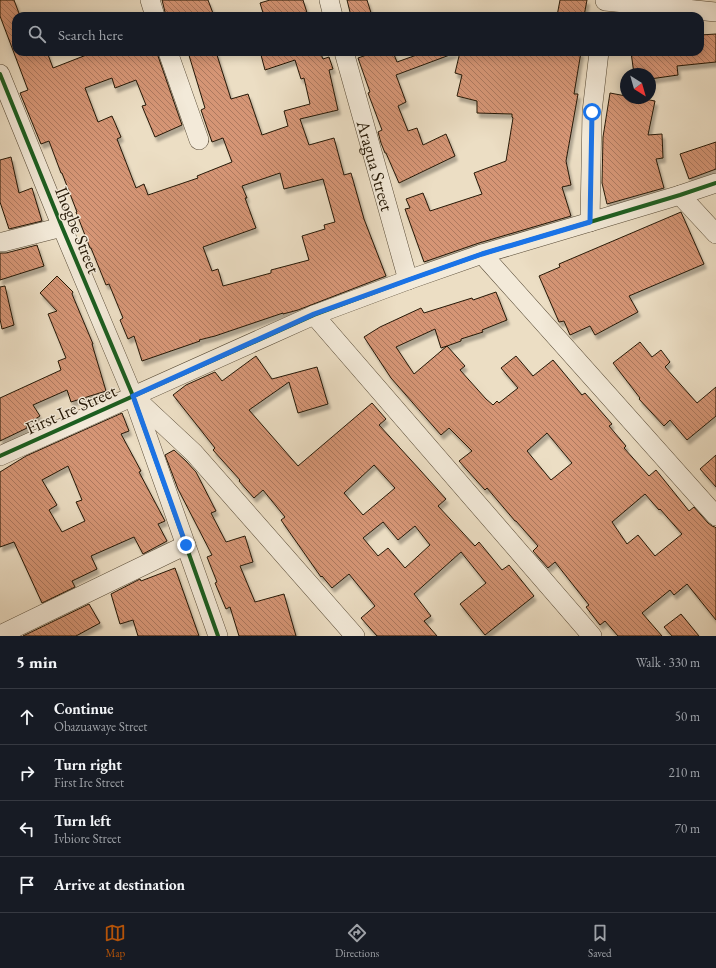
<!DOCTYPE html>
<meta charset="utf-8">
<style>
body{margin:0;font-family:"EB Garamond",serif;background:#20242c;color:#f1f3f6}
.compass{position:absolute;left:620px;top:68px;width:36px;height:36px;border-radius:50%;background:#171b24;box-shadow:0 2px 10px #0003;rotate:143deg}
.stop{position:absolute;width:12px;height:12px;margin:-9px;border:3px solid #1a73e8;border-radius:50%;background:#fff}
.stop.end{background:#1a73e8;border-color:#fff;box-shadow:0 1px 4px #0008}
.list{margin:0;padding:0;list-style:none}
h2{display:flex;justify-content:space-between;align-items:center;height:52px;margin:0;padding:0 16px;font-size:17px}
h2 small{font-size:13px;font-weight:400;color:#9ea1a6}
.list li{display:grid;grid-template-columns:26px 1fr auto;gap:12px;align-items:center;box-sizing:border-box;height:56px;padding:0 16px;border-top:1px solid #363941}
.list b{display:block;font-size:15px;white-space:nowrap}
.list p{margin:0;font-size:13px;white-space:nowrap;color:#9ea1a6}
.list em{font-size:13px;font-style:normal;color:#9ea1a6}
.icon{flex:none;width:22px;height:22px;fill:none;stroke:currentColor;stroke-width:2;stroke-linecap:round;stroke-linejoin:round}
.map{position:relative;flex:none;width:716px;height:636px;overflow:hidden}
.search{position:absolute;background:#171b24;box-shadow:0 2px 10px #0003;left:12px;right:12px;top:12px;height:44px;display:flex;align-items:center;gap:10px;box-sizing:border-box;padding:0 14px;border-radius:12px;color:#9ea1a6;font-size:15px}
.sheet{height:276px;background:#171b24}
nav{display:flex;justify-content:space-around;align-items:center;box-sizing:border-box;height:56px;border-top:1px solid #363941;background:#171b24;font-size:11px;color:#9ea1a6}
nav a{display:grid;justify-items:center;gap:2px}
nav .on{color:#b45309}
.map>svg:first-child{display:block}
.building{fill:url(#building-back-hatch);stroke:#251806;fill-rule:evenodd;filter:url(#shadow)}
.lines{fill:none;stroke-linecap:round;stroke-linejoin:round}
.minor-casing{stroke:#574a36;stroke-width:20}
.minor{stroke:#f3ead9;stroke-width:19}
.cycleway-casing{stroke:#f3ead9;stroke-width:6}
.cycleway{stroke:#1b5e20;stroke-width:4}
.route{stroke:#1a73e8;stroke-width:5}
.labels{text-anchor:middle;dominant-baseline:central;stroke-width:3;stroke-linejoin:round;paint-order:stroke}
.street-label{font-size:18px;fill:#251806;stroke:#f3ead9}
</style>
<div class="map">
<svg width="716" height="636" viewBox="0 0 716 636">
<defs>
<pattern id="building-back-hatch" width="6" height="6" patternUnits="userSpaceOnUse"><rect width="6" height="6" fill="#d59575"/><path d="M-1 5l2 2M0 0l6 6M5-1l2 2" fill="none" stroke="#ad795e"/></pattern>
<filter id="shadow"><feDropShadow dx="2.5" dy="4.5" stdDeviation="1" flood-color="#0004"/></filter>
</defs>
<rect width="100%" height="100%" fill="#ecdec4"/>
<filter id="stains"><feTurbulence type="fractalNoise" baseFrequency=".005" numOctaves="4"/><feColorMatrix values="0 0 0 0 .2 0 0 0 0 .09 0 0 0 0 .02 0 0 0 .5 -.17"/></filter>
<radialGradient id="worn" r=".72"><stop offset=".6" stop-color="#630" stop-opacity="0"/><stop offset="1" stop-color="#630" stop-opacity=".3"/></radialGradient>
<path class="building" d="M0,0H14L20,16H16V52H47L53,68L94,52H157L158,56L182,125L155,137L142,106L146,105L136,80L115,88L112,78L85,88L98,122L112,116L121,137L117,139L136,188L144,184L148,195L198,178L197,176L232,162L223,138L212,142L201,110L205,108L188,52H216L231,99L248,94L262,135L288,126L284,111L310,104L304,78L301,79L295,60L265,70L261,55L271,52H320L323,59L329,57L333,69L329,70L338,110L300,119L309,145L334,138L344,175L351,173L364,219L386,276L298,310L283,314V313L215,336L199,340L200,341L142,361L134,336L128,339L120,320L123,318L109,284L106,285L91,248H90L76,212H77L62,173H61L49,141L41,144L20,93L28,90L0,16ZM280,173L284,189L323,179L335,222L324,225L325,229L302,236L309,260L271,270V273L223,286L218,269L212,271L203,247L256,228L245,198H247L242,186Z
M162,0H208L214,16H166Z
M270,0H303L308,16H264L260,3Z
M347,0H367L372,16H351Z
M560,0H587L584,16H557Z
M615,13L645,16H615Z
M716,34V62L677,66L678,75L650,79V74H634L631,52H700V35Z
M375,52H393L397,62L425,52H455V53L396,75L406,102L398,106L408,131L417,128L423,145L446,134L455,156L399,183L386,153H385L381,143L378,132L382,130L368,93L370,92L358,58Z
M460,52H465L478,55V52H581L574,94H578L566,161L571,185L562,187L571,216L479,243L424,262L405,209L410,208L406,199L423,193L430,211L482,194L474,173L506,161L513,118L512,117V114L477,113V101L457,96L462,75L455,73Z
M610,93L626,96V98H639L655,101L648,135L662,134L663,158L656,159L664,188L607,204L602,183L603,137Z
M716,142V169L689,179L680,154Z
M11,157L19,193L32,188L42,221L9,229L0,202V160Z
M681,212L704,264L629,296L638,312L595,335L590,326L570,335L564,321L559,322L539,276L560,267L559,264Z
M37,245L44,266L0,280V253H6Z
M57,276L73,292L72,294L93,344H92L106,391L71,402L67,390L33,405L40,416L26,425L27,428L0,441V398L61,370L58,361L66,358L48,314L57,311L40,293Z
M5,286L14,325L2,329L0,319V287Z
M496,292L507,320L482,330L483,332L461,339V341L447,346L465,366L460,370L486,399L493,405L497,401L499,403L518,388L501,368L516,356L533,376L553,360L582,395L585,393L612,424L609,426L626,446L624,448L649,476L656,470L689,511L694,507L708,523L712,526L715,527L716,528V620L687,584L674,595L670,590L642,613L662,636H618L605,621L600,625L586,607L589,605L555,562L548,568L533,551L538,546L516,521H515L487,488L485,490L459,461L472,451L449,428L441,435L391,378L364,337L380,327L421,308L424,313L472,298L473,300ZM435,329L441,348L447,346L414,374L396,347ZM547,433L572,463L551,480L527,451ZM645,494L659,510L660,509L682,534L655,556L638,535L627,544L612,522Z
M640,342L652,357L661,350L670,362L665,367L697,403L716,387V416L687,440L670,420L664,426L639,399L640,398L613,363Z
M256,356L272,379L317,367L328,404L298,413L289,382L249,410L298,466L372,403L386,419L379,425L420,470L446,499L438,506L475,546L479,542L502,570L509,565L534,596L485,635L460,604L486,583L461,552L414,594L431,616L424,621L437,636H377L361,618L375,606L349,574L332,588L322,576L321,577L281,520L285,517L263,490L254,498L239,481L240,480L213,450L215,448L173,395L186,385L215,372L222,381ZM374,465L395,488L363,515L344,493ZM383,522L398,540L415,526L430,545L405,568L388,548L378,556L363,538Z
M122,413L129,431L121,434L141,471L139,472L165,521L158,524L167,541L143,554L134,537L91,556L97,569L72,581L75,587L42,603L14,542L0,547V472L26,456ZM68,466L82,500L76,502L85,521L62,532L49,510L57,505L42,480Z
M174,450L186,461L196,472L216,511L211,513L226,542L245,536L253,562L240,566L255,602L284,594L296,636H239L230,607L226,609L215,583L217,582L207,557L212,555L178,489L165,455Z
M716,455V487L700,469Z
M175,568L199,636H138L133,620L120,624L111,594L140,579L141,581Z
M89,604L100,623L76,636H23Z
M681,614L699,636H672L664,627Z"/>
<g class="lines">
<defs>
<g id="minor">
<path d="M150,0L155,16"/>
<path d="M329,0L333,16"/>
<path d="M605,1L716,12"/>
<path d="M168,52L199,140"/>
<path id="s1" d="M344,52L408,280"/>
<path d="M0,74L62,227L133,396L218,636"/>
<path d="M680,195L716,234"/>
<path d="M590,222L592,112L599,52"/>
<path d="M0,242H3L62,227"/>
<path d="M482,254L716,516"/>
<path d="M314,315L592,636"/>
<path d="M135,398L194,453L355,636"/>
<path d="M0,456L314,315L408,280L482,254L590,222L680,195L716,183"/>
<path d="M0,635L186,545"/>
</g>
</defs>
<use href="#minor" class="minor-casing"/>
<use href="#minor" class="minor"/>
<defs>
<path id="cycleway" d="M0,74L62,227L133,396L218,636
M0,456L314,315L408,280L482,254L590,222L680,195L716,183"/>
</defs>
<use href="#cycleway" class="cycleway-casing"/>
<use href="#cycleway" class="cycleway"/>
</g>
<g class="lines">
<path class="route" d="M186,545L133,396L314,314L408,280L482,254L590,222L592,112"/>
</g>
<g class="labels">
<g class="street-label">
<text stroke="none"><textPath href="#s1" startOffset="118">Aragua Street</textPath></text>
<text transform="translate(78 230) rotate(68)">Ihogbe Street</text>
<text transform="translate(71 409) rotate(-24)">First Ire Street</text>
</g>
</g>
<rect width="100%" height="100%" filter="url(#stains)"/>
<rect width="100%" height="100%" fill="url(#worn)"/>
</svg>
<svg class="compass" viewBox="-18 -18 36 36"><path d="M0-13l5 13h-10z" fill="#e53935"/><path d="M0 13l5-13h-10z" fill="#9ea1a6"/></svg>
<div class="stop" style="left:592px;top:112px"></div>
<div class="stop end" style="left:186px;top:545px"></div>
<div class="search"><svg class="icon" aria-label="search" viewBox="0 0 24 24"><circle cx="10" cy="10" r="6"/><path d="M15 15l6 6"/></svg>Search here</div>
</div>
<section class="sheet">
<h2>5 min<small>Walk · 330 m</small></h2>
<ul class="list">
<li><svg class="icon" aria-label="ahead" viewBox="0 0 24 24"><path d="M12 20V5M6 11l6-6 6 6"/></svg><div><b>Continue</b><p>Obazuawaye Street</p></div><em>50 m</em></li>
<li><svg class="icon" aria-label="right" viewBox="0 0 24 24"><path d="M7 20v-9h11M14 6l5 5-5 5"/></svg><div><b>Turn right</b><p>First Ire Street</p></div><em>210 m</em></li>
<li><svg class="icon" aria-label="left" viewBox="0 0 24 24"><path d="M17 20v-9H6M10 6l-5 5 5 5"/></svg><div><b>Turn left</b><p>Ivbiore Street</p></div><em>70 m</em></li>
<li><svg class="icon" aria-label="arrive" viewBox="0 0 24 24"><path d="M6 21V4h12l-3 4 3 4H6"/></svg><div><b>Arrive at destination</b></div></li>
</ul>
</section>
<nav>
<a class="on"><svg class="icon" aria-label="map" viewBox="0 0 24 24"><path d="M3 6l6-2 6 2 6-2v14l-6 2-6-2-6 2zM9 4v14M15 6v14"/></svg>Map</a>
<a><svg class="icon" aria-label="directions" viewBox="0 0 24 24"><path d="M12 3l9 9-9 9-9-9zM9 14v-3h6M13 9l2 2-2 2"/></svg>Directions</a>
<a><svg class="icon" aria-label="saved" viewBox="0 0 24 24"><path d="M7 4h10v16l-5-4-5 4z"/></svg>Saved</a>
</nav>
